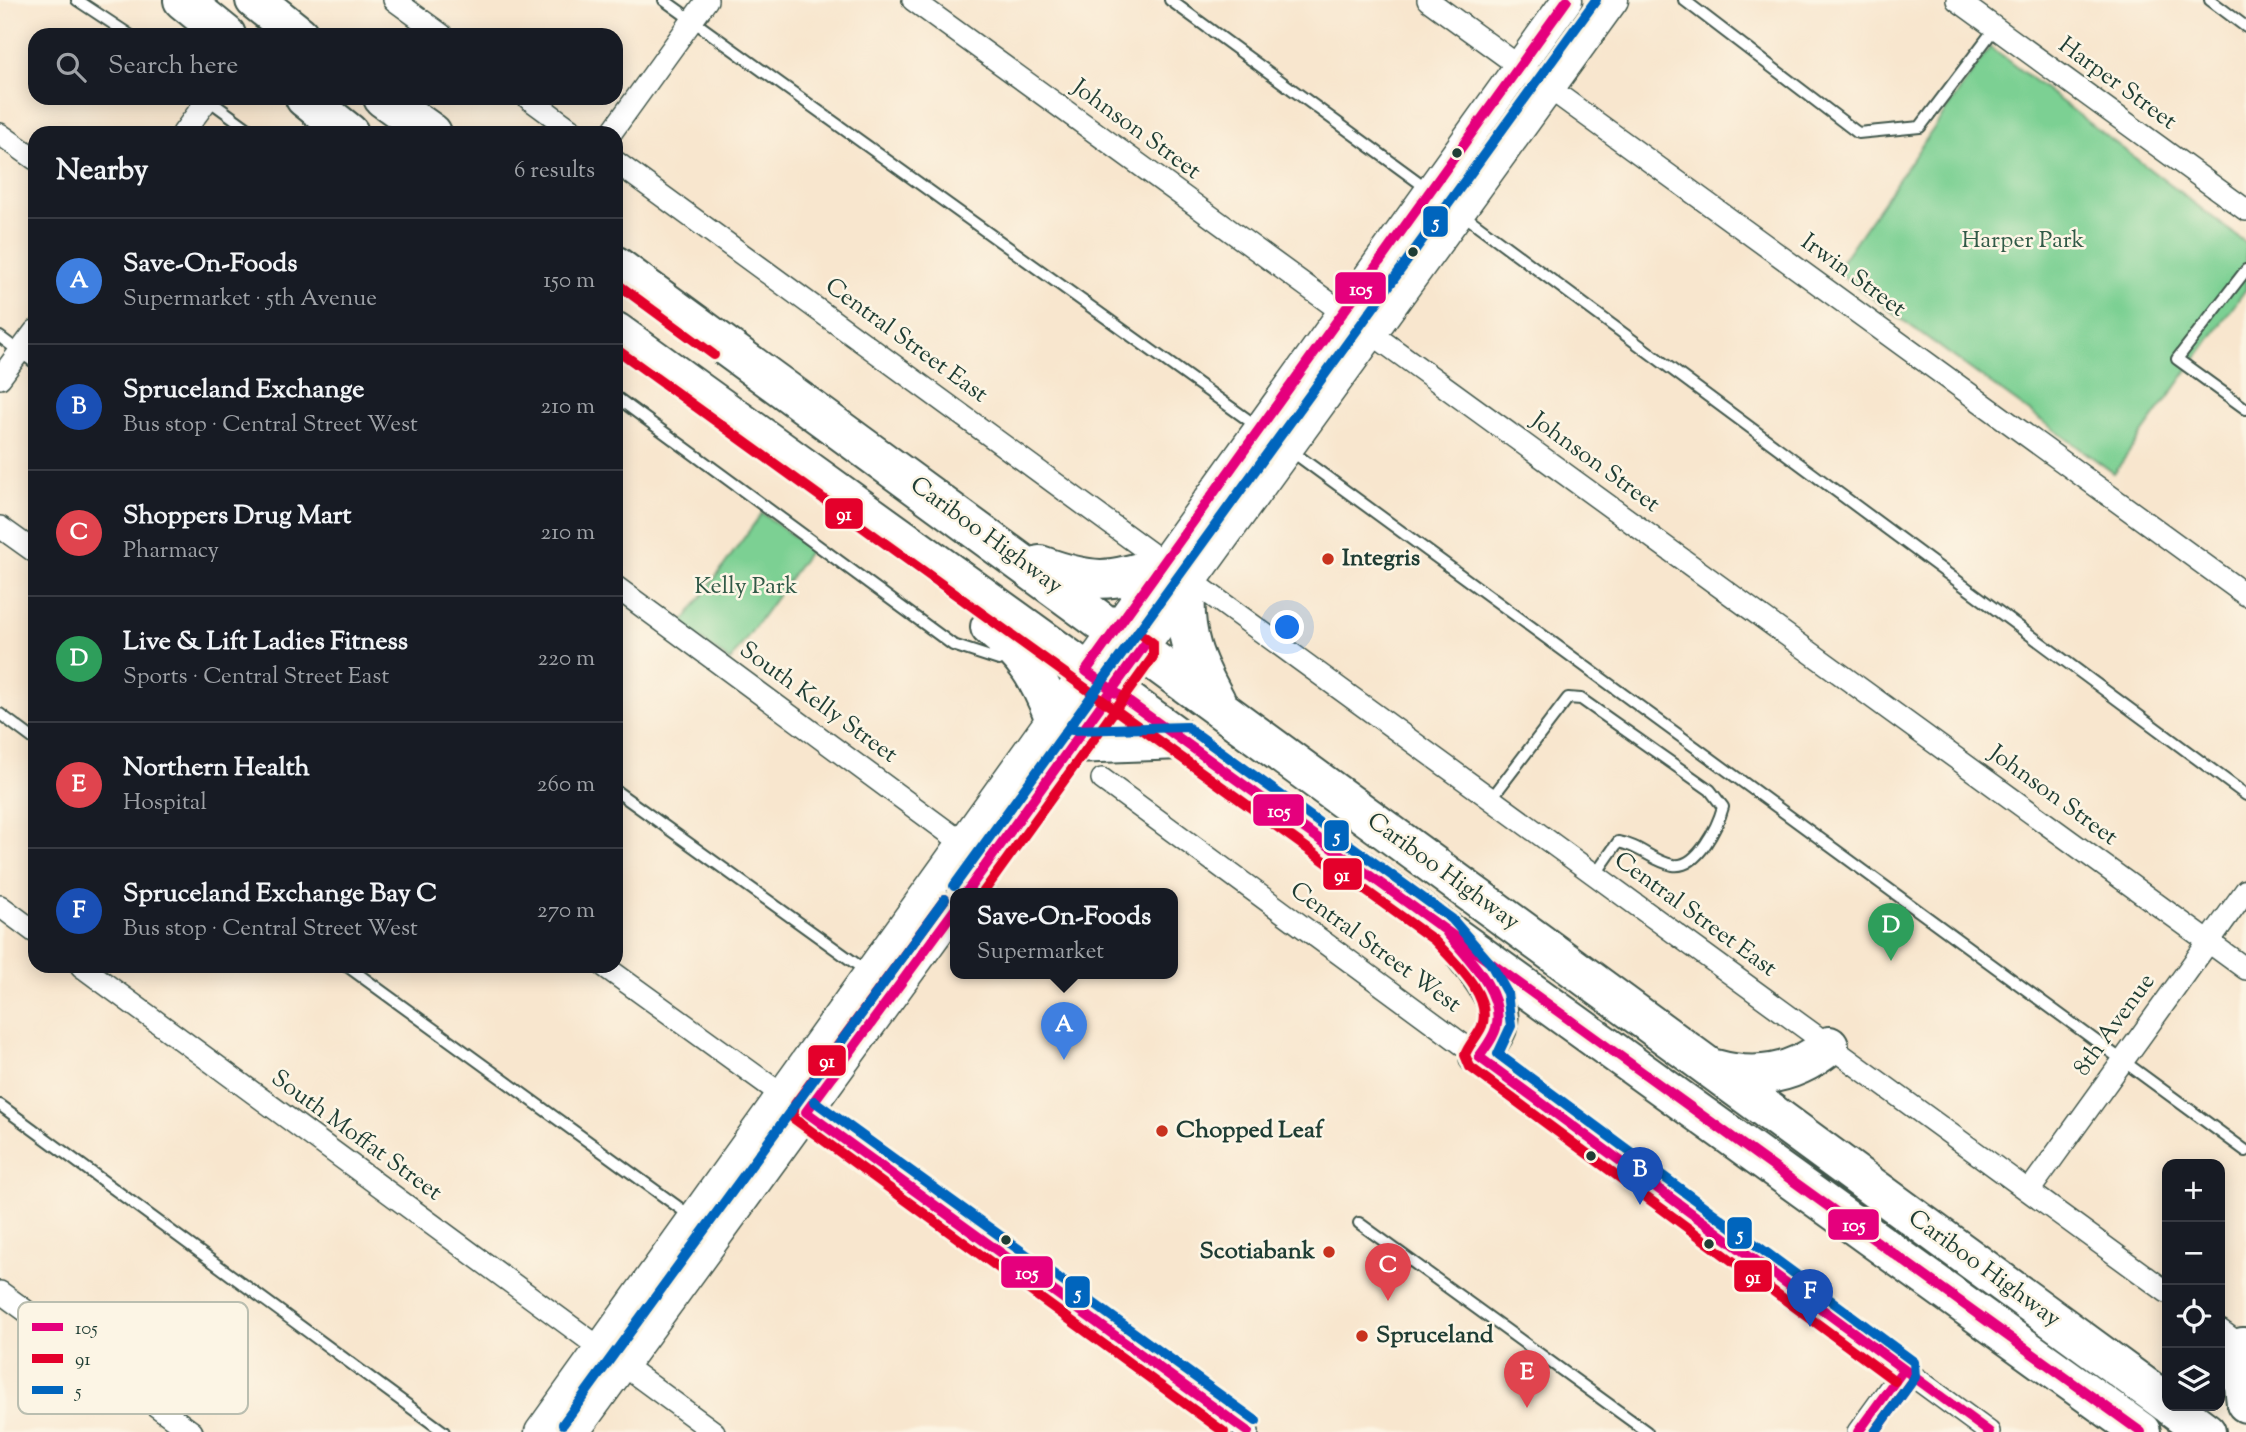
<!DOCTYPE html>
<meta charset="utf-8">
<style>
body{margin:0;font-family:"Sorts Mill Goudy",serif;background:#242831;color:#f1f3f6}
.controls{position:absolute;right:21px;bottom:21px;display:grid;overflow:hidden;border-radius:14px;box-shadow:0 4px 18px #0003}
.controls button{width:63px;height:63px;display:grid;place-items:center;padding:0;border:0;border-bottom:2px solid #363941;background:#171b24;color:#f1f3f6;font:35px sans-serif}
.you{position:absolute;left:1288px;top:628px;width:24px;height:24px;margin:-18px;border:5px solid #fff;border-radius:50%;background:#1a73e8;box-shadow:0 0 0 10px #1a73e833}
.badge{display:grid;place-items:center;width:46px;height:46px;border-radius:50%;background:#0b8043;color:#fff;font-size:23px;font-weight:700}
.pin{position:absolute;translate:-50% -58px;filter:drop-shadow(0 2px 4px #0008)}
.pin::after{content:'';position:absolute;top:37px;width:24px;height:21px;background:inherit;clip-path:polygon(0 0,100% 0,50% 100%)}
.popup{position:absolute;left:950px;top:888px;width:228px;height:91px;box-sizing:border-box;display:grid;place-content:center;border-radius:14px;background:#171b24;filter:drop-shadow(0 2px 5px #0005);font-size:23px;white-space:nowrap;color:#9ea1a6}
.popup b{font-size:26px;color:#f1f3f6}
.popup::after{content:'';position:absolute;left:50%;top:100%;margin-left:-14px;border:14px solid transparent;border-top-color:#171b24}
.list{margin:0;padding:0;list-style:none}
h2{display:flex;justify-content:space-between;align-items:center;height:91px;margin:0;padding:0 28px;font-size:30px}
h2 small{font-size:23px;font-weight:400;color:#9ea1a6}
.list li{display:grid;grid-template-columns:46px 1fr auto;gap:21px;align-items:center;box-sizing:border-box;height:126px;padding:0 28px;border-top:2px solid #363941}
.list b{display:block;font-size:26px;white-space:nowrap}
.list p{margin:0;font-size:23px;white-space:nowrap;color:#9ea1a6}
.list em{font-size:23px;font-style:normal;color:#9ea1a6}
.icon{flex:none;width:38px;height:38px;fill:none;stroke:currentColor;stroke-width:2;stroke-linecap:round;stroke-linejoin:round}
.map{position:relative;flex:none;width:2246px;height:1432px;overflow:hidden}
.search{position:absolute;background:#171b24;box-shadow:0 4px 18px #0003;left:28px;top:28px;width:595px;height:77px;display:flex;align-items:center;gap:18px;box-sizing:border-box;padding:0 24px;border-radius:21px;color:#9ea1a6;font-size:26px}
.panel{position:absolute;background:#171b24;box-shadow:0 4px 18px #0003;left:28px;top:126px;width:595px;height:847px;border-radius:21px}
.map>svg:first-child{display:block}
.green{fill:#7bd093;stroke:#4d8664;stroke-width:2}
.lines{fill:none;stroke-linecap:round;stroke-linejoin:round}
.lane-casing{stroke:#40564b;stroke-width:14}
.street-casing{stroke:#40564b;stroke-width:24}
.secondary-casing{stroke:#40564b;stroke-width:33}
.highway-casing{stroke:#40564b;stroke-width:42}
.lane{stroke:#fff;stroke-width:10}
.street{stroke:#fff;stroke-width:21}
.secondary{stroke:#fff;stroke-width:30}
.highway{stroke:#fff;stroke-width:38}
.bus-1-casing{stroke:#fcf5e5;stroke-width:16}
.bus-2-casing{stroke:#fcf5e5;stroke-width:16}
.bus-3-casing{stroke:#fcf5e5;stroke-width:16}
.bus-1{stroke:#e5007d;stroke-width:10}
.bus-2{stroke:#e4002b;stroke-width:10}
.bus-3{stroke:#0065bd;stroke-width:10}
.bus-dot{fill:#1f3d34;stroke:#fcf5e5;stroke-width:2.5}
.poi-dot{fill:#c8321e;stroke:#fcf5e5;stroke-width:2.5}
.labels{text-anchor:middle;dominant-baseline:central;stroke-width:5;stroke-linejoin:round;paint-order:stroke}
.street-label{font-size:24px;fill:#1f3d34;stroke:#fcf5e5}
.park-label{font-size:24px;fill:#315a47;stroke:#fcf5e5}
.poi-label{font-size:24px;font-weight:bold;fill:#1f3d34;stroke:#fcf5e5;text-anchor:start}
.key{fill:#fcf5e5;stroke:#babeb0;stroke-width:2}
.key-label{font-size:19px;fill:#1f3d34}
.line-badge{stroke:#fcf5e5;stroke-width:2.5}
.badge-label{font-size:19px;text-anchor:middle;font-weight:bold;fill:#fff}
</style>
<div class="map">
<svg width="2246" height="1432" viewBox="0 0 2246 1432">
<rect width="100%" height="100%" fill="#fcf5e5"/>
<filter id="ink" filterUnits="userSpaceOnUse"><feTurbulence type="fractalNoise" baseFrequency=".0143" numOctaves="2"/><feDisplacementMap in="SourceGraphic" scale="14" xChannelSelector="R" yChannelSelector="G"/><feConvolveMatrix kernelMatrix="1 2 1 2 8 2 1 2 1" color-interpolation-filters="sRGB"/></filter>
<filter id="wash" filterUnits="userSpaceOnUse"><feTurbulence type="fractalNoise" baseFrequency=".00686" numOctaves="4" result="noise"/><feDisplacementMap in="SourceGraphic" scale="28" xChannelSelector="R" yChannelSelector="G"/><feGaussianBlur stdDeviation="1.57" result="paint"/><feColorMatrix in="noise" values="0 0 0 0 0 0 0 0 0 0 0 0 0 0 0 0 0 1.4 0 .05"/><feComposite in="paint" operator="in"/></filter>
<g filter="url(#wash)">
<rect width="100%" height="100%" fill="#f8e6ce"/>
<path class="green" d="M1990,47L2246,243V289L2114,473L1835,271Z
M762,513L811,549L730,661L681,625Z"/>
</g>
<g filter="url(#ink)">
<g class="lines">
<defs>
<path id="lane" d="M77,0L130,35
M664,0L1258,427
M1170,0L1428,189
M1684,0L1858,133L1920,127L1995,28
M2210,0L2246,27
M206,98L254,133
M1461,213L2246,795
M2246,270L2177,359L2246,409
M0,337L35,363
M616,397L953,645L999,660
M1290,450L2246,1151
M0,714L35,740
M616,791L866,971
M1491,799L1568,698L1581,699L1710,790L1723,807C1718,825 1698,869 1673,865C1654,862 1639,845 1618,842L1595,875
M347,966L692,1217
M0,1105L444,1432
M1359,1223L1647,1432"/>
<path id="street" d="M394,0L442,35
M913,0L2246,969
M1428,0L2246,595
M1957,0L2246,210
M528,98L576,133
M183,133L208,99
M611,133L707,0
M0,134L35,159
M616,162L1164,563
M0,378L35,331
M0,527L35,552
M1192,581L2167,1292
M616,587L972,850
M1102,779L1989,1432
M0,906L35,932
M81,966L714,1432
M604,966L1248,1432
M2029,1191L2246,890
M0,1292L192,1432
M2220,1330L2246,1349
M1858,1432L1903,1370"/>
<path id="secondary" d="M965,894L1613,0
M540,1432L1567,0
M574,1432L956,907"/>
<path id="highway" d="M183,0L226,35
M255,0L299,35
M305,98L349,133
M383,98L432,133
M616,266L2167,1403
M616,332L2141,1432
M1040,565C1093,584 1109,583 1162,565
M1186,588C1183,636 1194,661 1216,701
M990,627C1025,655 1038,676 1054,717
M1073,744L1181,740
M1466,956C1480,973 1505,1004 1497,1028C1493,1038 1484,1048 1479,1057
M1715,1069C1757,1081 1795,1074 1829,1046
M2243,1347L2242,1368L2246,1403
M2171,1406L2206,1432"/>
</defs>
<use href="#lane" class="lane-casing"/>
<use href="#street" class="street-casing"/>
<use href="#secondary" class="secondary-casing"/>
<use href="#highway" class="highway-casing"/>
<use href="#lane" class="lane"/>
<use href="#street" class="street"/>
<use href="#secondary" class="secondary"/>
<use href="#highway" class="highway"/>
<defs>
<path id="bus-1" d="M1567,0L1086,671L2141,1432
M965,894L1148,640
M1447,933C1467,957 1506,994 1496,1028C1493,1039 1485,1048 1479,1057L1989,1432
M806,1112L1248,1432
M806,1112L956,908
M1858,1432L1903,1370"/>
<path id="bus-2" d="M616,283L714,355
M616,349L1434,940C1452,960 1493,995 1482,1026C1478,1036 1469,1044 1465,1055L1470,1067L1895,1381
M982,894L1153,657V643L1138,632
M945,899L795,1104L793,1118L1224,1432
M1875,1432L1914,1378"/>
<path id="bus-3" d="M1072,730L1187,727L1452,919L1491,964L1507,993L1511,1026L1498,1054L1914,1362L1915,1377L1875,1432
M954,886L1596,0
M814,1101L1256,1421
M563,1424L945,899"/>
</defs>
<use href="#bus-1" class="bus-1-casing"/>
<use href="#bus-2" class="bus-2-casing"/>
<use href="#bus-3" class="bus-3-casing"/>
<use href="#bus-1" class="bus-1"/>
<use href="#bus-2" class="bus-2"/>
<use href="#bus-3" class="bus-3"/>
</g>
</g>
<g class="bus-dot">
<circle cx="1457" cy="153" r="6"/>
<circle cx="1413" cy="252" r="6"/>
<circle cx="1591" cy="1156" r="6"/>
<circle cx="1006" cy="1240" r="6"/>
<circle cx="1709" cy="1244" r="6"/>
</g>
<g class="poi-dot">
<circle cx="1328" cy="559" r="7"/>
<circle cx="1162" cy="1131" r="7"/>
<circle cx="1329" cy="1252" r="7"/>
<circle cx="1362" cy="1336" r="7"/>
</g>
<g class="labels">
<g class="street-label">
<text transform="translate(2117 84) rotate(36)">Harper Street</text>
<text transform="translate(1136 130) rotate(36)">Johnson Street</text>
<text transform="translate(1853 276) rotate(36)">Irwin Street</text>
<text transform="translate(906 341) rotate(36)">Central Street East</text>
<text transform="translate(1595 463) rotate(36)">Johnson Street</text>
<text transform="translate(986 536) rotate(36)">Cariboo Highway</text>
<text transform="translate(818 703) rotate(36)">South Kelly Street</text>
<text transform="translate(2053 796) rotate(36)">Johnson Street</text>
<text transform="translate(1443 872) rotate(36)">Cariboo Highway</text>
<text transform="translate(1695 915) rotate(36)">Central Street East</text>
<text transform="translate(1375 948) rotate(36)">Central Street West</text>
<text transform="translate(2115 1025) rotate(-54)">8th Avenue</text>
<text transform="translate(356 1136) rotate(36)">South Moffat Street</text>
<text transform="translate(1984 1269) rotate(36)">Cariboo Highway</text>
</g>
<g class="park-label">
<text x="2023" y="241">Harper Park</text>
<text x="746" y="587">Kelly Park</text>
</g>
<g class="poi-label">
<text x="1342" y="559">Integris</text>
<text x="1176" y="1131">Chopped Leaf</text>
<text x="1315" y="1252" text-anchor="end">Scotiabank</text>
<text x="1376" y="1336">Spruceland</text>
</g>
</g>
<rect x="18" y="1302" width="230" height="112" rx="10" class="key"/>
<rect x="32" y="1323" width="31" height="8" fill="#e5007d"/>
<rect x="32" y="1354" width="31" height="9" fill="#e4002b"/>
<rect x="32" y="1386" width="31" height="8" fill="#0065bd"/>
<g class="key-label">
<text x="75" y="1334">105</text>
<text x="75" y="1365">91</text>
<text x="75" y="1397">5</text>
</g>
<g class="line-badge">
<rect x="1422" y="205" width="27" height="33" rx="7" fill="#0065bd"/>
<rect x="1334" y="271" width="53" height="34" rx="7" fill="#e5007d"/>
<rect x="824" y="497" width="40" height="33" rx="7" fill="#e4002b"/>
<rect x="1252" y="793" width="53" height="34" rx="7" fill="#e5007d"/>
<rect x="1323" y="819" width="27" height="33" rx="7" fill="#0065bd"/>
<rect x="1322" y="857" width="41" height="34" rx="7" fill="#e4002b"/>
<rect x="807" y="1044" width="40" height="33" rx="7" fill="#e4002b"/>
<rect x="1827" y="1208" width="53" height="33" rx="7" fill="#e5007d"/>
<rect x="1726" y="1216" width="27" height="34" rx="7" fill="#0065bd"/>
<rect x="1000" y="1255" width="54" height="34" rx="7" fill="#e5007d"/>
<rect x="1733" y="1259" width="40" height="34" rx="7" fill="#e4002b"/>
<rect x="1064" y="1275" width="27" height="34" rx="7" fill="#0065bd"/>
</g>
<g class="badge-label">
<text x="1436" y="228">5</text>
<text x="1361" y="295">105</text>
<text x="844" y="520">91</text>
<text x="1279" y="817">105</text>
<text x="1337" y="842">5</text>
<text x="1342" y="881">91</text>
<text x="827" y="1067">91</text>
<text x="1854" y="1231">105</text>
<text x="1740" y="1240">5</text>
<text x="1027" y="1279">105</text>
<text x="1753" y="1283">91</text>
<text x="1078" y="1299">5</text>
</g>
</svg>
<div class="controls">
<button>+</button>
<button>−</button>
<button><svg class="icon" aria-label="locate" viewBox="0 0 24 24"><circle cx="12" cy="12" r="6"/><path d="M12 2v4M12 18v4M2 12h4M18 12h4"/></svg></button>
<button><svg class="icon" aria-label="layers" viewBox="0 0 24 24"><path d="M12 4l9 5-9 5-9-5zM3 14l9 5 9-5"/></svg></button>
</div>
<div class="you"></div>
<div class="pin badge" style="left:1064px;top:1060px;background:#3f7fe0">A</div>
<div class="popup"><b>Save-On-Foods</b>Supermarket</div>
<div class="pin badge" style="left:1640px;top:1205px;background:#1a4fb4">B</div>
<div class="pin badge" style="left:1388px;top:1301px;background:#e0444e">C</div>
<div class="pin badge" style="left:1891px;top:961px;background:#2e9e5b">D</div>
<div class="pin badge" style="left:1527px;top:1408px;background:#e0444e">E</div>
<div class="pin badge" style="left:1810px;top:1327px;background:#1a4fb4">F</div>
<div class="search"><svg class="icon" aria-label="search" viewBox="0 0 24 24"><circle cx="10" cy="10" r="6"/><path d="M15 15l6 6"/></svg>Search here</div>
<section class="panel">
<h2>Nearby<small>6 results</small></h2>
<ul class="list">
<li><span class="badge" style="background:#3f7fe0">A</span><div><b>Save-On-Foods</b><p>Supermarket · 5th Avenue</p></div><em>150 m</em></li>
<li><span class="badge" style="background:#1a4fb4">B</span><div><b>Spruceland Exchange</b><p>Bus stop · Central Street West</p></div><em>210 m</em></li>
<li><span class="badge" style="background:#e0444e">C</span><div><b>Shoppers Drug Mart</b><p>Pharmacy</p></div><em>210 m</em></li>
<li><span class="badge" style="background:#2e9e5b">D</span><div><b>Live &amp; Lift Ladies Fitness</b><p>Sports · Central Street East</p></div><em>220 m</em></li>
<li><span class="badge" style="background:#e0444e">E</span><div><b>Northern Health</b><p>Hospital</p></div><em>260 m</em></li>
<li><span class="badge" style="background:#1a4fb4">F</span><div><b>Spruceland Exchange Bay C</b><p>Bus stop · Central Street West</p></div><em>270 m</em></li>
</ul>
</section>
</div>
